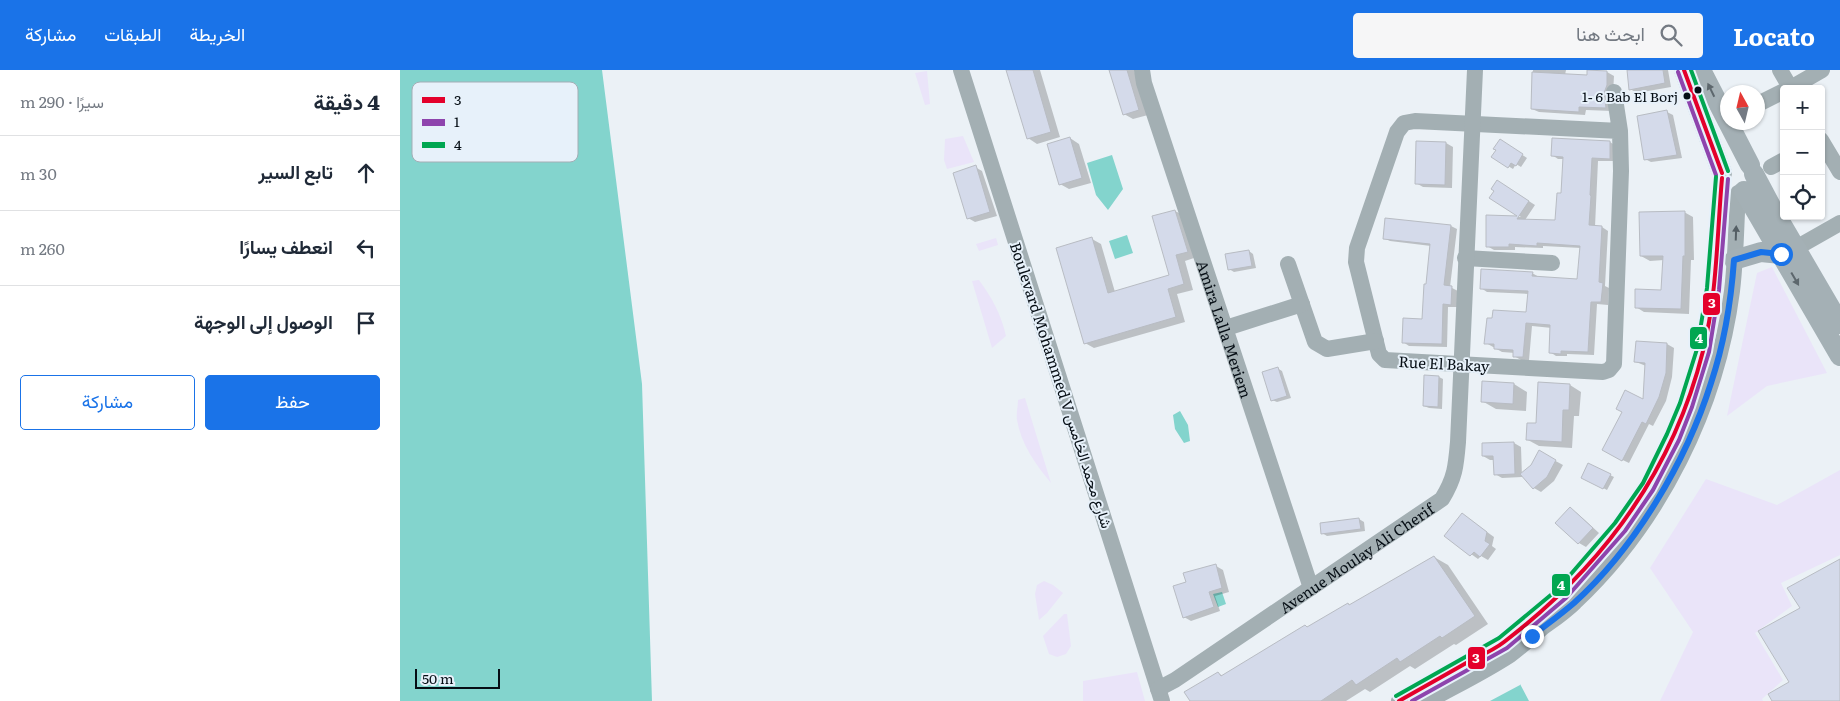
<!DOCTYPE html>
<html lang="ar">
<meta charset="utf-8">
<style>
body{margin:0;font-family:Literata,Vazirmatn,serif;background:#f6f6f7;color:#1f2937;direction:rtl}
.controls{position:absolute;right:15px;top:15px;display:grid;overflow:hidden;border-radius:5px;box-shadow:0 1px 4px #0004}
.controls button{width:45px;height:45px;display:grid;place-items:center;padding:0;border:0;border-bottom:1px solid #e0e1e3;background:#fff;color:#1f2937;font:25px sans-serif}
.compass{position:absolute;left:1320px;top:15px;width:45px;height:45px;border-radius:50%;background:#fff;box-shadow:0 1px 4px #0004;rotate:352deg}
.scale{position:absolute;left:15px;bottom:12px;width:85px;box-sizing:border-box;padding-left:5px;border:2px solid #060e15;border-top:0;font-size:14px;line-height:18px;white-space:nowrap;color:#060e15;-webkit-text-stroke:4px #e7f1fa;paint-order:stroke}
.stop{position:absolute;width:15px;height:15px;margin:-11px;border:4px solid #1a73e8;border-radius:50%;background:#fff}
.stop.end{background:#1a73e8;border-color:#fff;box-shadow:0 1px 5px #0008}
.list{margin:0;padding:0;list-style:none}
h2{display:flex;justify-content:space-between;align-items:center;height:65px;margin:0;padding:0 20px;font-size:21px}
h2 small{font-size:16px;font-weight:400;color:#747a83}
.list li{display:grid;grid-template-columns:32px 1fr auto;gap:15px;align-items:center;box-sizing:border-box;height:75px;padding:0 20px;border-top:1px solid #e0e1e3}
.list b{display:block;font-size:19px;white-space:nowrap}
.list em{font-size:16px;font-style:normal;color:#747a83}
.actions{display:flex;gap:10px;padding:15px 20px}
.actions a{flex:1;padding:11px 0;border:1px solid #1a73e8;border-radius:5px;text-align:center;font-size:18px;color:#1a73e8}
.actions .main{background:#1a73e8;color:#fff}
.icon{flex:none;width:28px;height:28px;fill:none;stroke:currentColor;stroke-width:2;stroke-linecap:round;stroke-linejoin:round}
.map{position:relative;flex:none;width:1440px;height:631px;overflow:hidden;direction:ltr}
header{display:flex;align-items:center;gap:30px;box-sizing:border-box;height:70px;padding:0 25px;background:#1a73e8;color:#fff}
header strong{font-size:24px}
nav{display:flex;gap:28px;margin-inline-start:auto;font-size:18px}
.search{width:350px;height:45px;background:#f6f6f7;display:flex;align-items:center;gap:12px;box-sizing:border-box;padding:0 18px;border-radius:5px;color:#747a83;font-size:19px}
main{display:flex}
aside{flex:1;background:#fff}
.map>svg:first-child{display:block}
.green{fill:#eae4f9}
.water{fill:#83d4cd}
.shadow{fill:#0003}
.building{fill:#d4daea;stroke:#b8bcc3}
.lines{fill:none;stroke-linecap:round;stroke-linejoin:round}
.minor{stroke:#a3afb3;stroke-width:16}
.major{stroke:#a4b0b5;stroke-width:20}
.bus-1-casing{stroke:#e7f1fa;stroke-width:8}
.bus-2-casing{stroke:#e7f1fa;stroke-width:8}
.bus-3-casing{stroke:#e7f1fa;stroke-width:8}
.bus-1{stroke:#e4002b;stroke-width:4}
.bus-2{stroke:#8e44ad;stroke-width:4}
.bus-3{stroke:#00a651;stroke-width:4}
.oneway{fill:#5d676d}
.oneway2{fill:#545e64}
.route{stroke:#1a73e8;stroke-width:6}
.bus-dot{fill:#060e15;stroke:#e7f1fa;stroke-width:2}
.labels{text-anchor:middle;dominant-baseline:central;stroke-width:4;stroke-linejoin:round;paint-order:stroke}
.bus-label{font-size:14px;fill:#060e15;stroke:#e7f1fa;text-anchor:end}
.street-label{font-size:15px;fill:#060e15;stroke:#e7f1fa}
.key{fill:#e7f1fa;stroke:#a4adb5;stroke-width:1}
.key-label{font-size:14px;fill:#060e15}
.line-badge{stroke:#e7f1fa;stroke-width:2}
.badge-label{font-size:14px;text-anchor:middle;font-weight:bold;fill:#fff}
</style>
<header>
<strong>Locato</strong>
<div class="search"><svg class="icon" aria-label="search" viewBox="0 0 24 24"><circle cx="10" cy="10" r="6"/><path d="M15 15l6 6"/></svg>ابحث هنا</div>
<nav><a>الخريطة</a><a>الطبقات</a><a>مشاركة</a></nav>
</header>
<main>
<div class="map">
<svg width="1440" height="631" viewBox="0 0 1440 631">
<rect width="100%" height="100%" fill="#ebf1f6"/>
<path class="green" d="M527,1L530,34L525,35L515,3Z
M563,66L574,92L547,99L544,90L545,69Z
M596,168L598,175L579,181L576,174Z
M1372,197L1427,303L1367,316L1327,346L1357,203Z
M579,210C592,228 601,244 606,266L592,278L572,211Z
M625,328L651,413C636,395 621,374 617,350C616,344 618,336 618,330Z
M1440,400V485L1381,513L1392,536L1355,563L1383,610L1362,629L1363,631H1260L1293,562L1250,498L1306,409L1377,435Z
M644,511L653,515L663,523L647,543L639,550L635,524L637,515Z
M664,544H667L671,576L666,584L657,587L649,584L643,566Z
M737,602L745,631H683V611Z"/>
<path class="water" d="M0,0H202L242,314L252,631H0Z
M712,85L723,119L708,140L696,125L687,93Z
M727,165L733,183L715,189L709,171Z
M780,341L788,355L790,371L784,373L775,359L773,345Z
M822,522L826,534L818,537L813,524Z
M1120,614L1129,631H1090L1120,615Z"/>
<path class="shadow" d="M608,0H640L660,67L637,74L628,68Z
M711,0H734L748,45L733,49L724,44Z
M1133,0H1166L1165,5L1188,6V1L1207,2L1214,6L1212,41L1186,40L1185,45L1139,42L1132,39Z
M1230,0H1268L1271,17L1237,23L1230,19Z
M1267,42L1273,45L1282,88L1251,92L1245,89Z
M670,68L679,74L691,113L669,119L660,114Z
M1100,71L1127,88L1121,97L1116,94L1113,99L1093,87Z
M1210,72L1216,76V91H1198L1195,157H1202L1208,161L1205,216L1209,218L1208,235L1197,234L1194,285L1167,284V286H1156L1150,282L1152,258L1132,256L1129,290H1121L1114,286L1115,283L1102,282L1086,273L1128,244L1129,224L1087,222L1081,218L1132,203L1139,207L1178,210L1181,178L1143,176V178L1115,177V180H1094L1087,176L1088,147H1121L1091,128L1104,115L1135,135L1125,150L1156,151L1162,125L1164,89H1158L1152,85Z
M1046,73L1053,77L1052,118L1023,117L1016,113Z
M575,97L582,101L597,146L575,152L568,148Z
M775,141L785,146L797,187L785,191L793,220L777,224L785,252L694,278L685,273L692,169L701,174L715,222L771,206Z
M1284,142L1293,147L1294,190H1291L1289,244L1244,242L1236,237L1263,221L1264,190L1250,191L1241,186Z
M986,149L1051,156L1057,159L1050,217L1058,221L1057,237H1048L1047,277L1009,276L1003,272L1023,250L1031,176L990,171L984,168Z
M849,181L853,184L856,198L834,202L829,199Z
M1237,272L1267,274L1274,278L1272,307L1266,331L1253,356L1249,354L1229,393L1210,384L1244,331L1246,296L1236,292Z
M877,298L882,301L891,328L877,332L872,330Z
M1039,307L1043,309L1042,339L1029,338L1024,336Z
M1114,314L1127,322L1126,341L1096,339L1082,331Z
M1170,315L1181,322L1179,346H1174L1172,378L1139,376L1128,370Z
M1114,373L1121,377L1122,407L1102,408L1095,404L1094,390H1090L1083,386Z
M1139,382L1163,395L1154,411L1141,422L1134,418L1122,404L1132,396Z
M1210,405L1214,407L1207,420L1182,407Z
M1170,439L1177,443L1199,463L1186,477L1179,473Z
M959,449L964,452L965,461L927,466L922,463Z
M1069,449L1094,467L1092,476L1096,479L1088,490L1081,486L1078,489L1046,466Z
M1034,487L1048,495L1088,554L1056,575L1054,574L1015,599L1010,596L970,622L965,619L946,631H791L818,603L823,606L950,536Z
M816,496L823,500L829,522L815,526L820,541L791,551L784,547L787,513Z"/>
<path class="building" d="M606,0H633L651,62L627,69Z
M709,0H727L739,40L723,45Z
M1187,0L1207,1V15L1204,23L1206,38L1179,37V42L1131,39L1132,2L1187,5Z
M1227,0H1263L1265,13L1229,20Z
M1267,40L1277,85L1244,90L1237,46Z
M670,67L682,108L659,115L647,74Z
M1152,68L1210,71V89L1192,88L1190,125L1191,126L1189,155L1202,156L1199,212L1203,213L1201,232H1191L1188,282L1161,281V284L1149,283L1150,255L1126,253L1123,287H1113V280L1094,279V274H1084L1087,248H1092L1093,240L1126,242L1128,221L1080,219L1081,199L1133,202L1132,206L1177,209L1180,176L1137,173V176L1109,174V177H1086V145L1117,146L1089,128L1094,121L1091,119L1097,110L1129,131L1117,149L1155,150L1157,123H1161L1163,87L1151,86Z
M1100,69L1123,84L1116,96L1111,93L1108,98L1091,87L1096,80L1093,79Z
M1016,71L1046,72L1045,115L1015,114Z
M576,95L590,142L567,149L553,103Z
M775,140L788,182L776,185L784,214L768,219L776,247L684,274L656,178L692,167L708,223L769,205L752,146Z
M1285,141V186H1283L1281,239L1235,238V219L1261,220L1263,186H1240L1239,142Z
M985,148L1051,155L1044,215L1052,216L1051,235L1043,234L1042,274L1002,273L1003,248L1022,249L1024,214H1026L1030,174L983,169Z
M849,180L852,196L828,200L825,184Z
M1236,271L1267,273L1266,303L1259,327L1246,354L1242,352L1222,391L1202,380L1222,342L1216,339L1225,320L1243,329L1245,293L1234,292Z
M878,297L887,326L871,331L862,302Z
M1024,305L1039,306L1038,337L1023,336Z
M1082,311L1114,313L1113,334L1081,332Z
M1138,312L1170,314L1169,340H1163L1162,372L1126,370L1127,353H1136Z
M1114,372L1115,404L1094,405L1093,386H1082V373Z
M1139,380L1156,390L1147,407L1133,419L1120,404L1131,395Z
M1188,393L1211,404L1203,419L1181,408Z
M1170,437L1193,458L1178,474L1155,453Z
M1062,443L1087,462L1085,471L1090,474L1080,487L1074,482L1070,486L1044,466Z
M959,448L961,459L921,464L920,453Z
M1034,486L1075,546L1042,568L1040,566L1000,592L997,588L956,615L952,610L921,631H790L784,622L818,602L821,606L905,555L907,557L948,533L949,535Z
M1440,489V631H1372L1368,624L1389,612L1358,561L1400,538L1387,518Z
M816,494L822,518L809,522L814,537L783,548L773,516L786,512L783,503Z"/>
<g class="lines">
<g class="minor">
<path d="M561,0L762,631"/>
<path id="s1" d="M742,0L744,13L911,518"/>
<path d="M1380,0L1391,19"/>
<path d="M1389,19L1422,0"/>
<path d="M1214,22L1220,61L1221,101L1214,294L1209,300L1203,302L985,290L979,284L956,192L957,178L997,62L1004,53L1015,51L1220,61"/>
<path d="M1358,34L1384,21"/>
<path d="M1421,70L1440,102"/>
<path d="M1371,97L1384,90"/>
<path d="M1396,178L1440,153"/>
<path d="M1065,188L1152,193"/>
<path d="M888,194L915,272L927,279L976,271"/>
<path d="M826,258L902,234"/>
<path id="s2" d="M758,619L775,610L1042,429C1055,408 1056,396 1058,372L1075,0"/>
<path d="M999,631L1103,573L1162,523L1220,457L1248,416L1273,367L1286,335L1303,280L1313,219L1322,108"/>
<path d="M1028,631C1055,616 1084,602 1110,585C1121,577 1132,567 1142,558C1153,550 1165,542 1175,532C1260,452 1317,337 1332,221C1336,188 1336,155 1338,123"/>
</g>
<path class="major" d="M1284,0L1322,103
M1301,0L1350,95
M1354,104L1371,136L1440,254
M1344,121L1440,286
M1334,190L1361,182L1381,184"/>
<defs>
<path id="bus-1" d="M1284,0L1322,103
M999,631C1022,618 1045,605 1068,592C1080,586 1094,580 1104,572C1202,497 1273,401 1303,281C1317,225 1317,165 1322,108"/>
<path id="bus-2" d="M1278,2L1316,105
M1012,631L1107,578L1166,528L1225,461L1253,420L1279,370L1292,337L1309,282L1319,220L1328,109"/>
<path id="bus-3" d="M1291,0L1328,101
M996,626L1099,568L1158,519L1215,453L1243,413L1267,364L1280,333L1297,279L1307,218L1316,107"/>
</defs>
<use href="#bus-1" class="bus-1-casing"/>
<use href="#bus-2" class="bus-2-casing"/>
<use href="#bus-3" class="bus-3-casing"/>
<use href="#bus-1" class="bus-1"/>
<use href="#bus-2" class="bus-2"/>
<use href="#bus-3" class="bus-3"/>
</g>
<defs><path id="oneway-solid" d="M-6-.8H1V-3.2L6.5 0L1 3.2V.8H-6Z" transform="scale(1.25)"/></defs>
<g class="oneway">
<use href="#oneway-solid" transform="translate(1311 20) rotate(-116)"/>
<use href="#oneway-solid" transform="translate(1395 209) rotate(60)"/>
</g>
<use class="oneway2" href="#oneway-solid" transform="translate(1336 163) rotate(-88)"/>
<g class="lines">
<path class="route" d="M1132,566C1146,555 1160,545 1174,533C1235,478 1286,392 1311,313C1324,274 1331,232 1334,190L1361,182L1381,184"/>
</g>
<g class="bus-dot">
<circle cx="1298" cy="20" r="4.5"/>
<circle cx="1287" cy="26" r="4.5"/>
</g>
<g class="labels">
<g class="bus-label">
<text x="1278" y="26">1- 6 Bab El Borj</text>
</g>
<g class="street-label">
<text stroke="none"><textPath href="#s1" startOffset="272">Amira Lalla Meriem</textPath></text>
<text transform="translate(1044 293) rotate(3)">Rue El Bakay</text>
<text transform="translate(662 315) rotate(72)">Boulevard Mohammed V شارع محمد الخامس</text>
<text stroke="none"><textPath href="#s2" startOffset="238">Avenue Moulay Ali Cherif</textPath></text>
</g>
</g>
<rect x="12" y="12" width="166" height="80" rx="8" class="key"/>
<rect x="22" y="27" width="23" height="6" fill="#e4002b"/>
<rect x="22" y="49" width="23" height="7" fill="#8e44ad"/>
<rect x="22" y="72" width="23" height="6" fill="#00a651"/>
<g class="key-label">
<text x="54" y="35">3</text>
<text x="54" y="57">1</text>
<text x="54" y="80">4</text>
</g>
<g class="line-badge">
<rect x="1302" y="222" width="19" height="24" rx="5" fill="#e4002b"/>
<rect x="1289" y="256" width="19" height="24" rx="5" fill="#00a651"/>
<rect x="1151" y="503" width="20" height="24" rx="5" fill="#00a651"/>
<rect x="1067" y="576" width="19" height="24" rx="5" fill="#e4002b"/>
</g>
<g class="badge-label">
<text x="1312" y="238">3</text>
<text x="1299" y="273">4</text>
<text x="1161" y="520">4</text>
<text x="1076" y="593">3</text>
</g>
</svg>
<div class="controls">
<button>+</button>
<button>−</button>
<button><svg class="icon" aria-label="locate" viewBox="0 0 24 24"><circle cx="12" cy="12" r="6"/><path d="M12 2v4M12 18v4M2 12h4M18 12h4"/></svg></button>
</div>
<svg class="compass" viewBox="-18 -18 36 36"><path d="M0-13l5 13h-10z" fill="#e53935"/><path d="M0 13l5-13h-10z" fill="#747a83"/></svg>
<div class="scale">50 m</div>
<div class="stop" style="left:1381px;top:184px"></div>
<div class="stop end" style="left:1132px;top:566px"></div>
</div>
<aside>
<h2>4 دقيقة<small>سيرًا · 290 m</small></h2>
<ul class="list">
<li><svg class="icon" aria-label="ahead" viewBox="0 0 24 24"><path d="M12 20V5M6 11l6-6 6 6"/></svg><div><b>تابع السير</b></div><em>30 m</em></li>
<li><svg class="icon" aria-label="left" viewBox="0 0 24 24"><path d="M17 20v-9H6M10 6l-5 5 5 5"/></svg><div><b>انعطف يسارًا</b></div><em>260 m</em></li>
<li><svg class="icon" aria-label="arrive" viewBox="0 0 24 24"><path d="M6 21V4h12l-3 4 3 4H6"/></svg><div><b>الوصول إلى الوجهة</b></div></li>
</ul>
<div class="actions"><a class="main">حفظ</a><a>مشاركة</a></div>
</aside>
</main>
